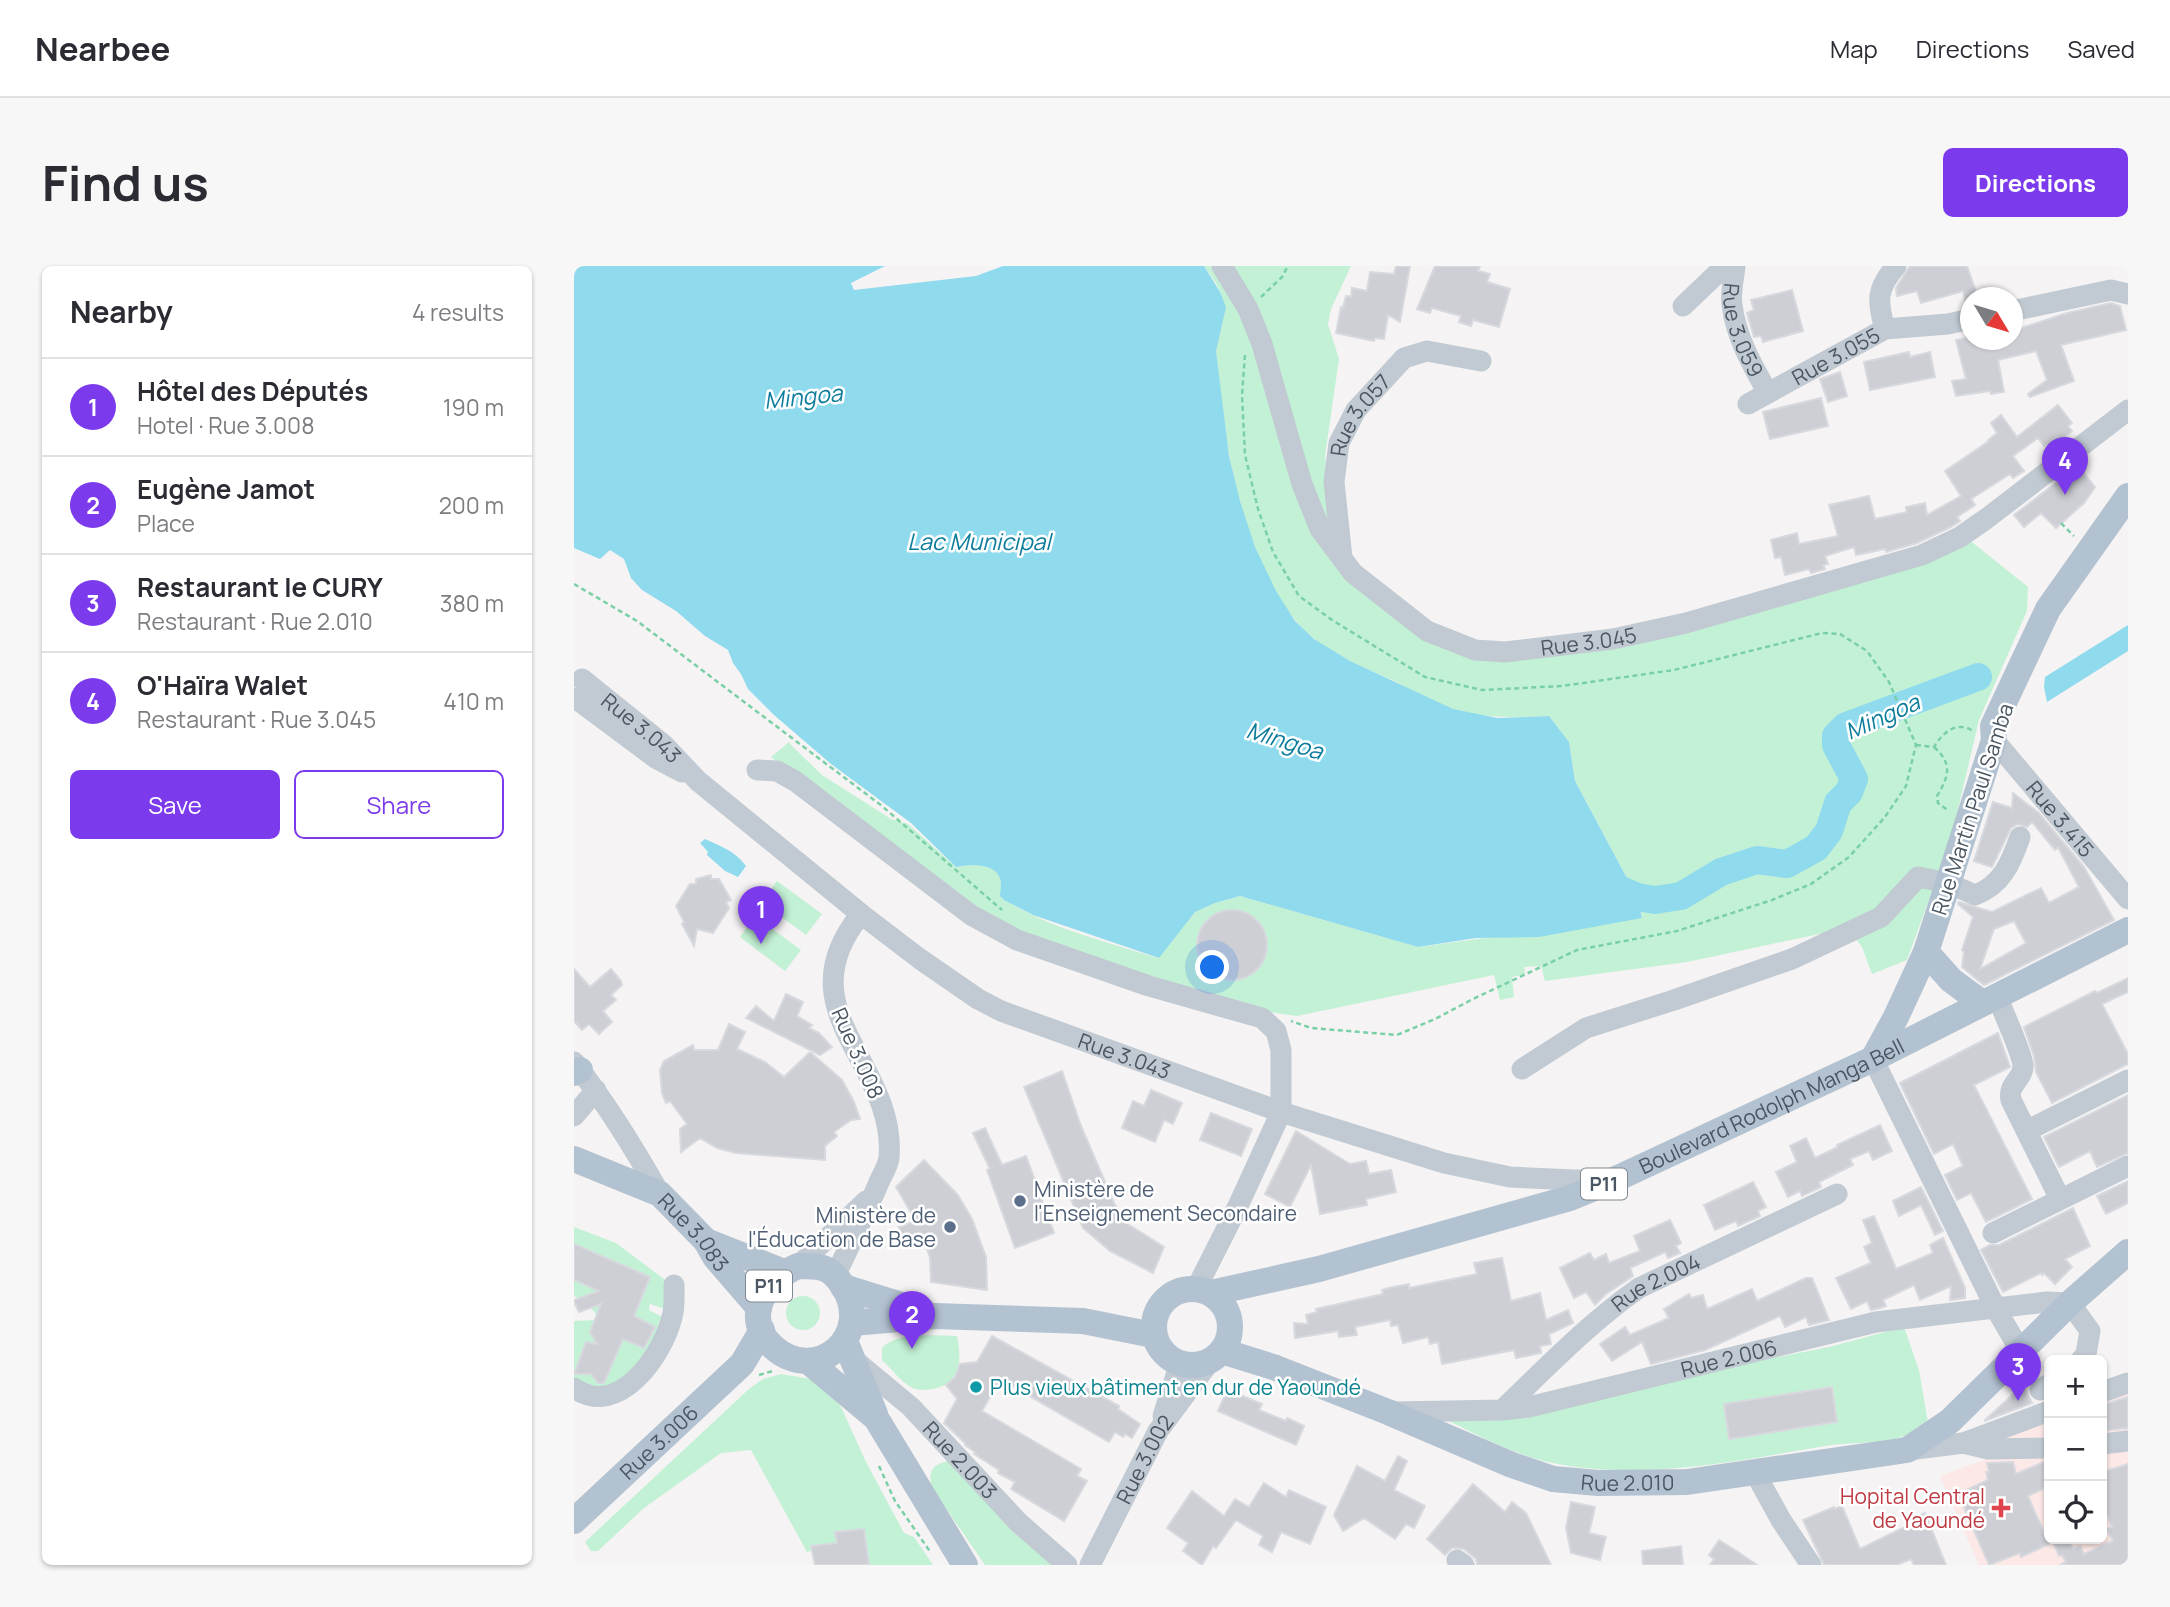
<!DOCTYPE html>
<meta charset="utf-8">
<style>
body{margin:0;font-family:Manrope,sans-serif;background:#f7f7f7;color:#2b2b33}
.controls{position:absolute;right:21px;bottom:21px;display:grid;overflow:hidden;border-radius:10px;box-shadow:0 2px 5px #0004}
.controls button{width:63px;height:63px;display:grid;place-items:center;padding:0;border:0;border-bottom:2px solid #e1e1e2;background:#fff;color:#2b2b33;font:35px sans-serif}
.compass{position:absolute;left:1386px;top:21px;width:63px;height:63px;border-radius:50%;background:#fff;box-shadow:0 2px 5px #0004;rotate:128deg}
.you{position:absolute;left:639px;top:702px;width:24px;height:24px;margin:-18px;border:5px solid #fff;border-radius:50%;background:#1a73e8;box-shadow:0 0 0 10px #1a73e833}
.badge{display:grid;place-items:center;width:46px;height:46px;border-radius:50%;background:#7c3aed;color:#fff;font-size:23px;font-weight:700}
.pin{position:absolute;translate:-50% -58px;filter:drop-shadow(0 2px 4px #0008)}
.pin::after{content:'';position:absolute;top:37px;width:24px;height:21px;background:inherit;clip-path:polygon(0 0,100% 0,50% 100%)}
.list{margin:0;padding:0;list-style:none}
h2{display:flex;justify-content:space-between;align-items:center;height:91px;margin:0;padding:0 28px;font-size:30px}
h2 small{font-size:23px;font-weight:400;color:#7c7c81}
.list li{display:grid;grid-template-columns:46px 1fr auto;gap:21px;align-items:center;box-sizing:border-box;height:98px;padding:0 28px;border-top:2px solid #e1e1e2}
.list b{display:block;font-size:26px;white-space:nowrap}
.list p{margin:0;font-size:23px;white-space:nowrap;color:#7c7c81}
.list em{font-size:23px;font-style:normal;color:#7c7c81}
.actions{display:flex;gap:14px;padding:21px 28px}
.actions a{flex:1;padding:16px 0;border:2px solid #7c3aed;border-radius:10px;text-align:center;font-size:24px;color:#7c3aed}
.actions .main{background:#7c3aed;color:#fff}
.icon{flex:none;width:38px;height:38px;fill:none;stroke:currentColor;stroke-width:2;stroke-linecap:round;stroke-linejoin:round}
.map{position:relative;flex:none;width:1554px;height:1299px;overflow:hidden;border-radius:10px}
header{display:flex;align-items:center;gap:42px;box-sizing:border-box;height:98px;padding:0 35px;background:#fff;border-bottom:2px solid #e1e1e2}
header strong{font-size:33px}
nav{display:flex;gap:38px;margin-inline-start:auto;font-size:24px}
.intro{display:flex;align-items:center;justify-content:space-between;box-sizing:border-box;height:168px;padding:0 42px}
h1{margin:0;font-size:49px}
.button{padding:18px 32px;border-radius:10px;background:#7c3aed;color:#fff;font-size:24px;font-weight:700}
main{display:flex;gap:42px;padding:0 42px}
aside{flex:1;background:#fff;border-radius:10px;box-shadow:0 2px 5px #0004}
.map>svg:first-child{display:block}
.medical{fill:#fce8e6}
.green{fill:#c3f1d5}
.water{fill:#90daee}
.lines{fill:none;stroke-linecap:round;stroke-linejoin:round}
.river{stroke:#90daee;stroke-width:28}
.building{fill:#cdcfd5;stroke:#d7d9de;stroke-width:2;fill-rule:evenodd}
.path{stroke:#7ad0a6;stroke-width:2.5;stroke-dasharray:5 3.5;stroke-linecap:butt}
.minor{stroke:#c1cad2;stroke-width:21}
.major{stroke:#b3c2d1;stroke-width:26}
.service-dot{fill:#5c6f8a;stroke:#fff;stroke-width:2.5}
.culture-dot{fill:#0f9aa8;stroke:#fff;stroke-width:2.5}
.health-dot{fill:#e0444e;stroke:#fff;stroke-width:2.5}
.labels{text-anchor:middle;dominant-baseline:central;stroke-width:5;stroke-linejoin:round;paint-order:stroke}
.shield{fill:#fff;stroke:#808990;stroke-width:2}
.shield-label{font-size:19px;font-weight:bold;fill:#4a5661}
.street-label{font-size:21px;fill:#4a5661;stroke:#fff}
.service-label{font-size:21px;fill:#4e5e75;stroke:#fff;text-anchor:start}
.culture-label{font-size:21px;fill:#0d838f;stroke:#fff;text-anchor:start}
.health-label{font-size:21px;fill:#be3a42;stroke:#fff;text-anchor:end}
.water-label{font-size:23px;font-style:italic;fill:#0c7c9b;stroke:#fff}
</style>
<header>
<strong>Nearbee</strong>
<nav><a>Map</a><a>Directions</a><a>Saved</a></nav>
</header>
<div class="intro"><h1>Find us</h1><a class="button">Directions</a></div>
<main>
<aside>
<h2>Nearby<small>4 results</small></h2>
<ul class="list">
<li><span class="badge">1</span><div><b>Hôtel des Députés</b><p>Hotel · Rue 3.008</p></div><em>190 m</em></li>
<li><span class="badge">2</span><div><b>Eugène Jamot</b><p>Place</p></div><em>200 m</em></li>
<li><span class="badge">3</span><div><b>Restaurant le CURY</b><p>Restaurant · Rue 2.010</p></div><em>380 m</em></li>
<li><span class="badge">4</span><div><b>O'Haïra Walet</b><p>Restaurant · Rue 3.045</p></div><em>410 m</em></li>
</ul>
<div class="actions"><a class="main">Save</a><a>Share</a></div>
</aside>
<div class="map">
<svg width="1554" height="1299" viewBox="0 0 1554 1299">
<rect width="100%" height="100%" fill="#f5f3f3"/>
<path class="medical" d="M1554,1125V1299H1405L1366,1210L1413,1193L1423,1173L1475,1153V1273H1528V1134Z"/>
<path class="green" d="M630,0H777L757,43L754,58L765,93L751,190L756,234L784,311L902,388L984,383L1389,269L1454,321L1453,345L1405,454L1377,573L1333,694L1298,708L1288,681L1273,662L1113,696L971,715L967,700L950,701L951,708L938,711L940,731L926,734L920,709L723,750L695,746L446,670L266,549L197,491L215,476L218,480L248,509L317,553L334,558L382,601C396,598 425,596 427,617C428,625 425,630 433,635C472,661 539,678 584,692L621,646L641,637L666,630L844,681L1068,651L1063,631L1001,515L995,476L975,450C943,451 911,453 880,444C859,437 838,424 818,414C791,402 760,390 738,371C678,321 653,196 645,122C643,109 640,93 642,80C645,60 652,48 646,27C644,18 635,8 630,0Z
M203,615L248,648L232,669L187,636Z
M181,650L227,684L211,705L166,671Z
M0,961L42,977L94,1016L91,1043L76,1038L75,1044L88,1051L84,1058L87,1064L54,1120H0V1055L21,1054L23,1049L17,1042L5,1046L0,1036L4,1032L0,1030Z
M212 1047a17 17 0 1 1 34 0a17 17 0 1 1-34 0Z
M1330,1061L1345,1104L1354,1157C1344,1162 1332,1171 1320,1173C1298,1178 1274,1176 1251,1180C1161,1195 1066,1216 974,1196C940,1188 907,1171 875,1155L1255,1081Z
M383,1070C388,1095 387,1117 359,1123C351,1124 343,1125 337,1121C326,1115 317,1102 308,1094V1082C324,1065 362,1070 383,1070Z
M207,1108L237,1113L257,1126L268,1143L291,1194L330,1267L340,1271L359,1299H295L289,1263L261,1266L263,1277L237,1280L238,1285L233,1286L177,1184L147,1187L70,1242L24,1285H17L11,1276L175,1123L189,1113Z
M374,1195L477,1299H411L358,1222C354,1206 357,1199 374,1195Z"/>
<path class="water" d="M0,0H311L277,17L280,24L402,10L429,0H630L646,26L652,41L642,85L655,190L666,235L681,281L702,325L721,355L740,373L776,395L879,443L923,452L975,450L995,476L1001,515L1063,631L1068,652L965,671L902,672L844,681L666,630L641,637L621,646L585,692L459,649L430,634L426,630C426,626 427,622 427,618C426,596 396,598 382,601L337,557L257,498L200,449L174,423L167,408L159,397L154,384L131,370L102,345L68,324L57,312L50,293L36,284L26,293L0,282Z
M1554,359V385L1473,436L1470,421L1471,411Z
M131,573C146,580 160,584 172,600L164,611L151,605L133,589L134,586L126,577Z"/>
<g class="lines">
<path class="river" d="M1030,617L1063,631L1081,634L1107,630L1147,606L1183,594L1213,598L1242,582L1255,565L1264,537L1275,526L1280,513L1262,479V470L1272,460L1404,411"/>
</g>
<path class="building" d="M822,0H836L826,56L814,49L810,73L801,72L800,75L762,67L767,41L769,42L772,30L777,31L778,22L793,25L796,6L820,8Z
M861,0H906L904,5L916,8L913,16L936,23L925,61L899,54L897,60L885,56L887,50L858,42L856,47L843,43Z
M1338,0H1393L1404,31L1391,34L1389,25L1347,37L1343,25L1323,30L1322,22L1335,1Z
M1218,24L1229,65L1189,76L1187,70L1180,71L1173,47L1180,44L1177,34Z
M1537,37L1546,40L1552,64L1487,79L1500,115L1456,131L1454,128L1473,114L1462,85L1424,94L1430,126L1417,128L1416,125L1382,130L1378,115L1392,113L1382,74L1396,71V74H1438V65L1493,47Z
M1335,86L1336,91L1356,86L1361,111L1296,124L1290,96Z
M1266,106L1273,130L1254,136L1246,113Z
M1247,132L1254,160L1196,173L1189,146Z
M1484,139L1498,157L1494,160L1498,165L1476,182L1473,178L1470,180L1464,172L1439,190L1450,205L1439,212L1436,208L1397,233L1401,239L1383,251L1386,255L1377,261L1343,277L1312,286L1311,283L1282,289L1280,281L1251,290L1254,298L1249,299L1251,303L1237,307L1235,303L1211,309L1207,291L1201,292L1197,274L1223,267L1225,278L1264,270L1255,239L1295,230L1301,253L1333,246L1332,241L1351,237L1353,249L1387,230L1371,205L1415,175L1414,174L1423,167L1417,157L1427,149L1443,171Z
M1504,200L1521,221L1510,237L1482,262L1467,247L1450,261L1440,249Z
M1439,527L1465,547L1510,601L1540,654L1410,719L1388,701L1390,686L1388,684L1399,651L1384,638L1385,636L1418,646L1467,622L1475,637L1505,621L1484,581L1481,584L1458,556L1453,561L1444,558L1437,562L1418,601L1400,595L1419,536L1438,542ZM1440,655L1452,677L1406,703L1420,663Z
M137,609V613H145L157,634L152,636L155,642L139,667L123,663L120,680L108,658L110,656L102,640L116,618H122V613Z
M623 679a35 35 0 1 1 70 0a35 35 0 1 1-70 0Z
M0,703L16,721L37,703L47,715L48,719L37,729L42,734L29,745L38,756L25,768L15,758L8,764L0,755Z
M1554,712V726L1528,738L1554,788V798L1478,837L1462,806L1460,790L1450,761L1521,725L1523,727Z
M212,728L229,736L223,750L238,759L235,762L245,767L258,781L246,789L172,752L182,740L200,755Z
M155,758L171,766L163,783L191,796L210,811L236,786L268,814L280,836L286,853L277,854L260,866L263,870L251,880V894L162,887L143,882L126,872L107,886L106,863L113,858L96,835L92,837L88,827L86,804L90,795L119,779L120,784H144Z
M1424,767L1436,801L1400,819L1458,933L1412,956L1397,927L1383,934L1371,909L1389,900L1379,878L1360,888L1326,817Z
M488,805L507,860L540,937L552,957L590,981L579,1007L536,985L509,962L450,821Z
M577,824L608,837L599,858L590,854L581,876L548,862L559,835L570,840Z
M1554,829V887L1523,901L1516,885L1485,901L1470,871Z
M637,847L678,863L667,890L626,874Z
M1306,859L1318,885L1299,894L1295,885L1276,893L1279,899L1245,916L1247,921L1228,930L1226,925L1214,931L1202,906L1223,896L1216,880L1232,872L1241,892L1264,881L1263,879Z
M411,862L428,899L452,890L480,967L441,982L413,904L416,903L399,867Z
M722,865L776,898L792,895L795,908L817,904L822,926L792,933L793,939L746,948L737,899L716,941L691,928Z
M350,894L384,929L398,953L412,991L413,1024L357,1016L356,992L349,970L329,976L325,961L342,955L322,921Z
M1554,915V937L1532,948L1523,930Z
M1179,916L1192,941L1184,945L1186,950L1164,960L1162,955L1141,964L1130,939Z
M1347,921L1369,965L1361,969L1347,939L1325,950L1319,935Z
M1499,942L1516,980L1491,993L1498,1001L1481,1018L1470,1007L1468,1009L1467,1007L1429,1026L1407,984L1416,979H1425Z
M1300,950L1322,1003L1359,987L1356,979L1369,972L1391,1022V1032L1376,1034L1377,1020L1346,1034L1340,1019L1309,1034L1312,1040L1306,1042L1297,1044L1293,1035L1277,1043L1262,1012L1297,997L1290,981L1298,977L1289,954Z
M1096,954L1107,977L1102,980L1106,987L1094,992L1091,986L1056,1002L1059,1010L1032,1028L1021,1039L1012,1026L1000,1032L986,1002L1016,987L1020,994L1032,988L1035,997L1066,985L1060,970Z
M0,978L76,1011L60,1050L81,1061L70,1082L49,1073L30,1117H24L17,1108H0L12,1076L23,1078L16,1066L27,1038L5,1046L0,1036V1034L25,1025L0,1014Z
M928,992L937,1035L966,1027L972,1054L994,1044L999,1057L975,1068L977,1078L966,1080L967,1087L942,1092L940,1084L868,1098L864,1076L856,1078L854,1071L829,1077L824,1059L817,1060L816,1054L781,1061L783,1069L765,1071L764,1065L721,1072L720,1057L734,1058L732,1049L743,1046L742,1043L809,1028L808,1024L815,1022L835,1018V1022L903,1008L900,997Z
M1232,1012H1238L1255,1054L1235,1059L1232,1051L1211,1061L1206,1050L1131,1084L1077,1098L1068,1076L1038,1095L1026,1078L1051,1061L1056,1069L1095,1052L1090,1043L1115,1028L1117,1032L1129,1029L1133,1043L1178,1023L1183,1035Z
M418,1070L545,1140L544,1143L566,1158L558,1172L551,1168L549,1171L541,1166L535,1176L426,1113L408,1145L507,1203L503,1210L513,1215L490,1255L437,1223L441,1216L424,1207L425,1204L400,1188L401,1186L391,1179V1177L370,1157L383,1133L372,1119L381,1111L386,1098L403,1096Z
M1449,1119L1458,1137L1410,1155Z
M1258,1121L1263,1156L1155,1173L1150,1138Z
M652,1127L662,1131L664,1128L688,1138L685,1144L712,1155L713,1152L730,1160L722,1179L644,1145Z
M1554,1131V1162L1528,1165V1139Z
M824,1190L833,1195L820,1224L851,1240L840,1262L832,1258L821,1273L790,1252L769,1265L760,1249L783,1200L811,1215Z
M1472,1195H1475V1220L1454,1230L1475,1278L1447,1291L1446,1287L1415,1299L1384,1228L1414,1214L1412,1206H1415L1413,1197L1439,1196L1442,1208Z
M1554,1198V1299H1486L1492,1296L1488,1289L1485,1290L1478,1273H1495L1499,1283L1506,1280L1510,1288L1539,1275L1533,1263L1538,1261L1528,1237V1206Z
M690,1217L712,1231L715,1224L752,1241L736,1278L707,1266L698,1286L685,1279L689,1270L662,1254L642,1282L639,1280L628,1299L609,1285L614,1277L593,1262L618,1225L650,1250L661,1233L675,1241Z
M899,1218L931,1246L938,1236L952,1247L977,1299H903L902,1293L890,1283L878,1282L871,1289L853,1273Z
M997,1236L1021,1241L1015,1267L1032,1271L1026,1294L997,1287L992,1262Z
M1268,1240L1286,1283L1339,1257L1337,1253L1351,1247L1372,1299H1340L1337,1293L1323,1299H1250L1229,1254L1260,1241L1261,1243Z
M290,1263L295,1299H241L237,1280L263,1277L261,1266Z
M1145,1274L1164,1286L1183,1299H1136L1140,1293L1135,1289Z
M1107,1280L1109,1299H1069L1068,1285Z"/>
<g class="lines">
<path class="path" d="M687,31L708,11L714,0
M671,89L668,129L671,189L684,243L699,286L725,330L758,354L851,411L908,424L988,420L1100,404L1248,367L1266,368L1293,385L1315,416L1342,479L1332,520L1311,551L1275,591L1237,618L1198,634L1103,665L1003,684L899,733L861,753L823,769L737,762L717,755
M1487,257L1500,270
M0,318L63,355L308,540L428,644
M1342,479L1360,481C1368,467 1383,454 1399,465
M1360,481C1379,498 1375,510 1363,530L1364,537L1375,545
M185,1109L199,1105
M305,1200L321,1235L357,1287"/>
<g class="minor">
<path id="s1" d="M648,0L674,43L688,78L728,218L746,263L779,307L853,365L901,384L931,386L1039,373L1112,357L1348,289L1386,271L1412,253L1554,144"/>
<path id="s2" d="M1161,0C1160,12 1156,27 1158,39C1162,71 1178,99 1194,127"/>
<path d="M1109,40L1151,0"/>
<path d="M1438,45L1537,24L1554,28"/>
<path d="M1311,63C1303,35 1302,23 1322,0"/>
<path id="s3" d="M1174,138L1311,63L1374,58L1396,53"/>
<path id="s4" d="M768,292L760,216L765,177L782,144L830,92L853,85L907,95"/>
<path id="s5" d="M8,413L90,479L124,515L287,648L346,693L404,733L427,745L707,846L870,897L936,911L1000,914H1032"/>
<path d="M1,432L83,493L108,506"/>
<path id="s6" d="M1420,474L1554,633"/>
<path d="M183,504L203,505L221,515L397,649L443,674L575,720L688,752L702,765L707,784V846L664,940L622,1023"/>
<path d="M1423,730C1429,746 1447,784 1449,799C1450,813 1433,818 1437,834L1486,933"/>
<path d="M1299,793L1422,1043L1447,1086"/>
<path d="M0,796C33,838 60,882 86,928"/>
<path d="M948,803L1012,762L1100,734L1218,693L1307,651L1344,611L1374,617L1401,629C1428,619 1437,597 1446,571"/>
<path d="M0,850L22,824"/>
<path d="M1454,864L1554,814"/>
<path d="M1419,967L1554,900"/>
<path d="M224,1000L292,935"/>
<path d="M262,1008C276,979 290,950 303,921C306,912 314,901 315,892C323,796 208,745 287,648"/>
<path id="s7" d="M278,1092L337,1141L444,1256L493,1299"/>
<path d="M0,1122C44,1154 89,1089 98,1051C101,1041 100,1029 100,1019"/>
<path d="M1466,1124L1475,1118"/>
<path d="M1528,1126L1554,1117"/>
<path id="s8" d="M928,1144C972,1102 1015,1057 1065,1022L1263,928"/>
<path id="s9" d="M820,1146L928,1144L955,1141L1302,1056L1473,1036L1496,1037L1516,1065L1512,1088L1507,1094"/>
<path d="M589,1150L606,1097"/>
<path d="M1389,1177L1414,1183L1475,1182"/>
<path d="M1528,1178L1554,1175"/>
<path d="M1335,1184L1389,1177L1475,1145"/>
<path d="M1180,1205L1207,1254L1237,1299"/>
<path d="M883,1294L890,1299"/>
<path id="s10" d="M516,1299L584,1165L637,1094"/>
</g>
<g class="major">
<path d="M1352,686L1377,714L1408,737"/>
<path d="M1299,793L1322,751L1352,686L1420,474L1419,460L1474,343L1554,230"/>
<path d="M0,807L6,804"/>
<path id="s11" d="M0,893L86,928L132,975L141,991L185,1042"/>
<path d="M132,975L210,1006"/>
<path d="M224,1000C247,1000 256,1000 269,1020C301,1071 241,1119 199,1081C167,1052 191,1014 224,1000Z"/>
<path d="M269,1021L350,1046"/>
<circle cx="618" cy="1061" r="38"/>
<path id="s12" d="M637,1027L745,1003L996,932L1044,912L1299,793L1554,664"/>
<path d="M278,1057L361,1050L509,1055L579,1069"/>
<path d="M271,1075L301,1148"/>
<path id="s13" d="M648,1085L702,1102L814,1146L938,1199L979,1213L1024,1217L1113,1216L1333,1184L1376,1155L1496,1037L1554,986"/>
<path d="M234,1095L302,1152L391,1299"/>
<path id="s14" d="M0,1255L168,1098L188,1064"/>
</g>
</g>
<g class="service-dot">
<circle cx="446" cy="935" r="7"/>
<circle cx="376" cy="961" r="7"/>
</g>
<circle class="culture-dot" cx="402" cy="1121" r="7"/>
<path class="health-dot" d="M1423.5 1231.5h7v7h7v7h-7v7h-7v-7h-7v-7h7z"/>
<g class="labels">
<g class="shield">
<rect x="1007" y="902.5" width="46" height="31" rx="5"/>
<rect x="172" y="1004.5" width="46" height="31" rx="5"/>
</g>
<g class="shield-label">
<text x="1030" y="918">P11</text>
<text x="195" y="1020">P11</text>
</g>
<g class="street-label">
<text stroke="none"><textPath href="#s2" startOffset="66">Rue 3.059</textPath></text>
<text stroke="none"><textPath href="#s3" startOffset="100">Rue 3.055</textPath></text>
<text stroke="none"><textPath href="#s4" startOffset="150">Rue 3.057</textPath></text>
<text stroke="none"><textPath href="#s1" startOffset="597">Rue 3.045</textPath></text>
<text stroke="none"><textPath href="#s5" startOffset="77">Rue 3.043</textPath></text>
<text transform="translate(1398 543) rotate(-72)">Rue Martin Paul Samba</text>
<text stroke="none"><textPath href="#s6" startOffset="103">Rue 3.415</textPath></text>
<text transform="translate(284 787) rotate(66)">Rue 3.008</text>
<text stroke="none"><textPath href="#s5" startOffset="667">Rue 3.043</textPath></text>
<text stroke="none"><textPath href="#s12" startOffset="593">Boulevard Rodolph Manga Bell</textPath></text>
<text stroke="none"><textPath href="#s11" startOffset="144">Rue 3.083</textPath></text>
<text stroke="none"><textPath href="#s8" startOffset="201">Rue 2.004</textPath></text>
<text stroke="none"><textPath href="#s9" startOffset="341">Rue 2.006</textPath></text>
<text stroke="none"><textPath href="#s14" startOffset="116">Rue 3.006</textPath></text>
<text stroke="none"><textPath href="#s7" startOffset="149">Rue 2.003</textPath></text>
<text stroke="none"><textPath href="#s10" startOffset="119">Rue 3.002</textPath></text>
<text stroke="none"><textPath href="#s13" startOffset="430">Rue 2.010</textPath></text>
</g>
<g class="service-label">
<text x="460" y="923">Ministère de<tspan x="460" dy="24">l'Enseignement Secondaire</tspan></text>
<text x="362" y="949" text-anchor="end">Ministère de<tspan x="362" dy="24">l'Éducation de Base</tspan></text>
</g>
<g class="culture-label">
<text x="416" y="1121">Plus vieux bâtiment en dur de Yaoundé</text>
</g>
<g class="health-label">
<text x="1411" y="1230">Hopital Central<tspan x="1411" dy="24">de Yaoundé</tspan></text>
</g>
<g class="water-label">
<text transform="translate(229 130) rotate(-6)">Mingoa</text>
<text x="405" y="275">Lac Municipal</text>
<text transform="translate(1308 450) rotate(-24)">Mingoa</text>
<text transform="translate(711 474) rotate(17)">Mingoa</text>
</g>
</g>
</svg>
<div class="controls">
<button>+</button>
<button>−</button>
<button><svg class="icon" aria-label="locate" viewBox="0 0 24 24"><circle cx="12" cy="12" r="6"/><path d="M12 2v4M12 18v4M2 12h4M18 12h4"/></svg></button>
</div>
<svg class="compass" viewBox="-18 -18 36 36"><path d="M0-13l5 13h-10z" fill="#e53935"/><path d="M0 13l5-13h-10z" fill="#7c7c81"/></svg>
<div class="you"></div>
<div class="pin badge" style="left:187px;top:678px">1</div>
<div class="pin badge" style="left:338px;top:1083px">2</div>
<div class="pin badge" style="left:1444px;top:1135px">3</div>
<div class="pin badge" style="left:1491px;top:229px">4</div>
</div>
</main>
